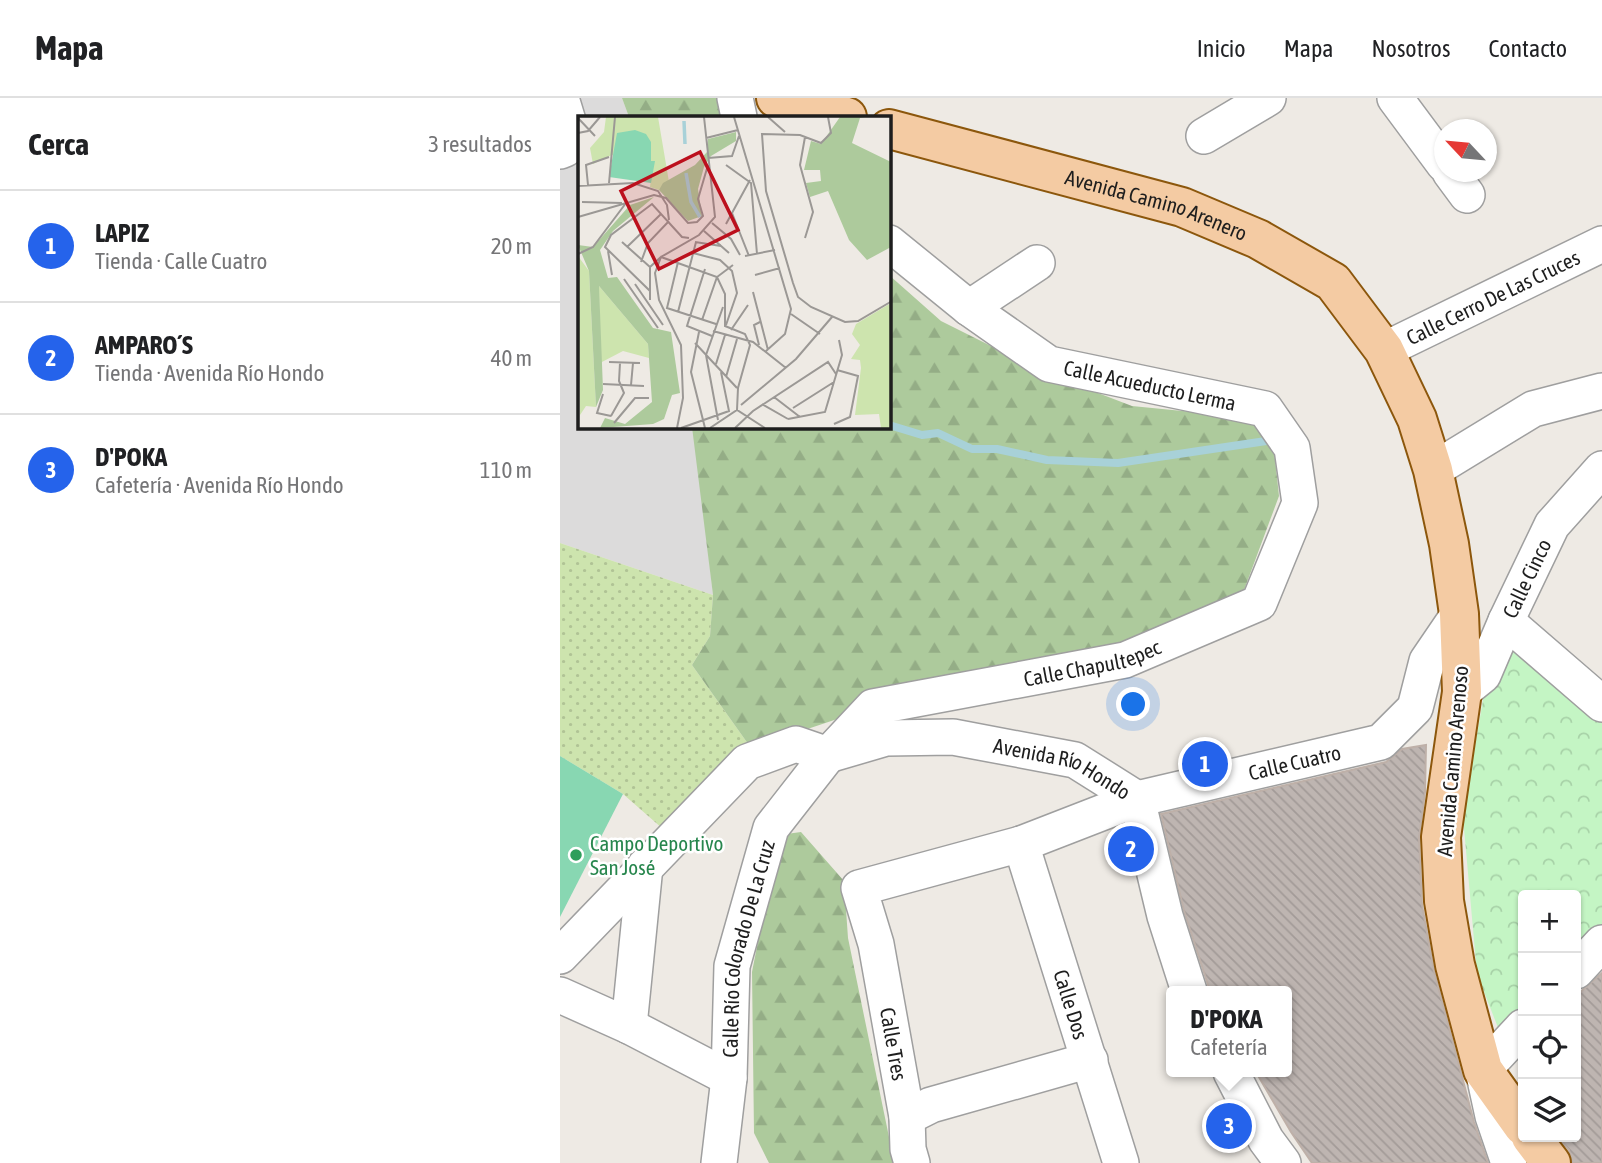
<!DOCTYPE html>
<html lang="es">
<meta charset="utf-8">
<style>
body{margin:0;font-family:"Asap Condensed",sans-serif;background:#f2f2f2;color:#202124}
.controls{position:absolute;right:21px;bottom:21px;display:grid;overflow:hidden;border-radius:7px;box-shadow:0 2px 5px #0004}
.controls button{width:63px;height:63px;display:grid;place-items:center;padding:0;border:0;border-bottom:2px solid #e0e0e0;background:#fff;color:#202124;font:35px sans-serif}
.compass{position:absolute;left:874px;top:21px;width:63px;height:63px;border-radius:50%;background:#fff;box-shadow:0 2px 5px #0004;rotate:296deg}
.you{position:absolute;left:574px;top:607px;width:24px;height:24px;margin:-18px;border:5px solid #fff;border-radius:50%;background:#1a73e8;box-shadow:0 0 0 10px #1a73e833}
.badge{display:grid;place-items:center;width:46px;height:46px;border-radius:50%;background:#2563eb;color:#fff;font-size:23px;font-weight:700}
.pin{position:absolute;translate:-50% -50%;border:4px solid #fff;box-shadow:0 2px 7px #0006}
.popup{position:absolute;left:606px;top:888px;width:126px;height:91px;box-sizing:border-box;display:grid;place-content:center;border-radius:7px;background:#fff;filter:drop-shadow(0 2px 5px #0005);font-size:23px;white-space:nowrap;color:#757577}
.popup b{font-size:26px;color:#202124}
.popup::after{content:'';position:absolute;left:50%;top:100%;margin-left:-14px;border:14px solid transparent;border-top-color:#fff}
.list{margin:0;padding:0;list-style:none}
h2{display:flex;justify-content:space-between;align-items:center;height:91px;margin:0;padding:0 28px;font-size:30px}
h2 small{font-size:23px;font-weight:400;color:#757577}
.list li{display:grid;grid-template-columns:46px 1fr auto;gap:21px;align-items:center;box-sizing:border-box;height:112px;padding:0 28px;border-top:2px solid #e0e0e0}
.list b{display:block;font-size:26px;white-space:nowrap}
.list p{margin:0;font-size:23px;white-space:nowrap;color:#757577}
.list em{font-size:23px;font-style:normal;color:#757577}
.icon{flex:none;width:38px;height:38px;fill:none;stroke:currentColor;stroke-width:2;stroke-linecap:round;stroke-linejoin:round}
.map{position:relative;flex:none;width:1042px;height:1065px;overflow:hidden}
header{display:flex;align-items:center;gap:42px;box-sizing:border-box;height:98px;padding:0 35px;background:#fff;border-bottom:2px solid #e0e0e0}
header strong{font-size:33px}
nav{display:flex;gap:38px;margin-inline-start:auto;font-size:24px}
main{display:flex}
aside{flex:1;background:#fff}
.map>svg:first-child{display:block}
.residential{fill:#dcdbdb}
.grass{fill:url(#grass-dots)}
.forest{fill:url(#forest-firs)}
.park{fill:url(#park-crowns)}
.pitch{fill:#88d7b2}
.lines{fill:none;stroke-linecap:round;stroke-linejoin:round}
.stream{stroke:#a8d1d8;stroke-width:8}
.building{fill:url(#building-back-hatch);stroke:#beb0a8;stroke-width:2}
.minor-casing{stroke:#9f9f9f;stroke-width:38}
.major-casing{stroke:#8c570c;stroke-width:42}
.minor{stroke:#fff;stroke-width:35}
.major{stroke:#f4cba3;stroke-width:38}
.leisure-dot{fill:#2e9e5b;stroke:#fff;stroke-width:2.5}
.labels{text-anchor:middle;dominant-baseline:central;stroke-width:5;stroke-linejoin:round;paint-order:stroke}
.street-label{font-size:21px;fill:#1e1e1e;stroke:#fff}
.leisure-label{font-size:21px;fill:#27864d;stroke:#fff;text-anchor:start}
.inset-river{fill:none;stroke:#a8d1d8;stroke-width:3.5}
.inset-road{fill:none;stroke:#9b9895;stroke-width:2}
.view{fill:#bc101d;fill-opacity:0.15;stroke:#bc101d;stroke-width:3.5}
.inset-edge{fill:none;stroke:#1e1e1e;stroke-width:3.5}
</style>
<header>
<strong>Mapa</strong>
<nav><a>Inicio</a><a>Mapa</a><a>Nosotros</a><a>Contacto</a></nav>
</header>
<main>
<aside>
<h2>Cerca<small>3 resultados</small></h2>
<ul class="list">
<li><span class="badge">1</span><div><b>LAPIZ</b><p>Tienda · Calle Cuatro</p></div><em>20 m</em></li>
<li><span class="badge">2</span><div><b>AMPARO´S</b><p>Tienda · Avenida Río Hondo</p></div><em>40 m</em></li>
<li><span class="badge">3</span><div><b>D'POKA</b><p>Cafetería · Avenida Río Hondo</p></div><em>110 m</em></li>
</ul>
</aside>
<div class="map">
<svg width="1042" height="1065" viewBox="0 0 1042 1065">
<defs>
<pattern id="grass-dots" width="8" height="8" patternUnits="userSpaceOnUse" patternTransform="scale(1.75)"><rect width="8" height="8" fill="#cde4ae"/><path d="M2 2h.1M6 6h.1" fill="none" stroke="#b0c395" stroke-width="1.8" stroke-linecap="round"/></pattern>
<pattern id="forest-firs" width="22" height="20" patternUnits="userSpaceOnUse" patternTransform="scale(1.75)"><rect width="22" height="20" fill="#adca9c"/><path d="M5 1l3.5 6h-7zM16 11l3.5 6h-7z" fill="#94ad86"/></pattern>
<pattern id="park-crowns" width="20" height="18" patternUnits="userSpaceOnUse" patternTransform="scale(1.75)"><rect width="20" height="18" fill="#c4f5c4"/><path d="M2 6a3 3 0 1 1 6 0M12 15a3 3 0 1 1 6 0" fill="none" stroke="#a8d2a8"/></pattern>
<pattern id="building-back-hatch" width="6" height="6" patternUnits="userSpaceOnUse" patternTransform="scale(1.75)"><rect width="6" height="6" fill="#beb5b1"/><path d="M-1 5l2 2M0 0l6 6M5-1l2 2" fill="none" stroke="#a39b98"/></pattern>
</defs>
<rect width="100%" height="100%" fill="#eeeae4"/>
<path class="residential" d="M0,0H62L69,19H19V329H134L153,497L0,445Z"/>
<path class="grass" d="M0,445L153,497L150,538L132,567L191,650L103,731L63,696L0,658Z"/>
<path class="forest" d="M62,0H159L166,19H69Z
M329,177L381,223L483,274L572,308L693,320L713,342L719,398L683,495L565,562L313,609L191,650L132,567L150,538L153,497L132,329H329Z
M241,734L284,783L288,840L329,1039L338,1065H209L194,1035L192,874L219,737Z"/>
<path class="park" d="M948,541L1042,618V834L1016,866V797H963V929L946,950L917,876L903,719L924,596Z"/>
<path class="pitch" d="M0,658L63,696L0,819Z"/>
<g class="lines">
<path class="stream" d="M329,327L362,337L378,335L412,351H437L487,362L558,365L713,342"/>
</g>
<path class="building" d="M866,647L865,694L859,740L862,807L874,873L914,1024L928,1065H752L731,1034L696,974H727V893H650L624,813L601,716L826,664L842,651Z
M1042,875V1065H1012L1009,1052L998,1039H1016V898Z"/>
<g class="lines">
<defs>
<g id="minor">
<path d="M175,0L179,19"/>
<path d="M835,0L884,66"/>
<path d="M644,38L708,0"/>
<path d="M0,53L5,51L12,36L1,0"/>
<path d="M890,74L907,97"/>
<path d="M409,210L477,165"/>
<path id="s1" d="M824,252L1042,146"/>
<path d="M873,372L973,311L1042,293"/>
<path d="M946,523L1042,606"/>
<path id="s2" d="M902,594L923,577L946,523L992,427L1042,371"/>
<path id="s3" d="M268,657L326,640L393,639L515,662L577,701L605,818L629,893"/>
<path id="s4" d="M461,746L561,1065"/>
<path d="M0,858L187,664L236,646L268,657"/>
<path d="M1016,873L1042,845"/>
<path d="M0,897L69,928L169,980"/>
<path d="M69,928L85,768"/>
<path d="M671,974L706,1042L723,1065"/>
<path d="M347,1019L371,1007L530,962"/>
<path id="s5" d="M159,1065L169,980L172,868L211,730L268,657L313,609L565,562L699,505L740,405L732,350L705,311L489,266L409,210L329,145"/>
<path id="s6" d="M352,1065L348,1051L347,1019L316,846L299,790L461,746L577,701L821,644L855,610L867,563L899,516"/>
<path d="M949,1065L933,1018L923,972L963,929"/>
</g>
<g id="major">
<path d="M216,0L287,19"/>
<path id="s7" d="M329,31L622,109L698,141L773,184L824,252L857,321L873,372L889,446L899,516L902,594L881,739L884,803L895,867L923,972L963,1028"/>
<path d="M971,1039L991,1065"/>
</g>
</defs>
<use href="#minor" class="minor-casing"/>
<use href="#major" class="major-casing"/>
<use href="#minor" class="minor"/>
<use href="#major" class="major"/>
</g>
<circle class="leisure-dot" cx="16" cy="757" r="7"/>
<g class="labels">
<g class="street-label">
<text stroke="none"><textPath href="#s7" startOffset="278">Avenida Camino Arenero</textPath></text>
<text stroke="none"><textPath href="#s1" startOffset="121">Calle Cerro De Las Cruces</textPath></text>
<text transform="translate(590 287) rotate(12)">Calle Acueducto Lerma</text>
<text stroke="none"><textPath href="#s2" startOffset="133">Calle Cinco</textPath></text>
<text stroke="none"><textPath href="#s5" startOffset="723">Calle Chapultepec</textPath></text>
<text transform="translate(892 663) rotate(-85)">Avenida Camino Arenoso</text>
<text stroke="none"><textPath href="#s6" startOffset="735">Calle Cuatro</textPath></text>
<text stroke="none"><textPath href="#s3" startOffset="242">Avenida Río Hondo</textPath></text>
<text stroke="none"><textPath href="#s5" startOffset="217">Calle Río Colorado De La Cruz</textPath></text>
<text stroke="none"><textPath href="#s4" startOffset="168">Calle Dos</textPath></text>
<text transform="translate(334 946) rotate(80)">Calle Tres</text>
</g>
<g class="leisure-label">
<text x="30" y="745">Campo Deportivo<tspan x="30" dy="24">San José</tspan></text>
</g>
</g>
<g transform="translate(18 18)">
<rect width="313" height="313" fill="#eeeae4"/>
<path d="M28,1H80L91,66L81,74L72,71L75,47L34,39L15,48L12,32L26,16ZM0,140L11,155L18,291L8,290L2,299ZM21,170L70,228L71,242L45,235L22,247ZM313,187V312H303L301,298L277,299L283,252L282,244L273,243L282,229L274,218L278,208Z" fill="#cde4ae"/>
<path d="M262,1H287L282,2L274,27L313,46V131L289,144L271,124L250,75L232,81L228,67L243,65L242,54H226L233,25L243,28ZM158,16V25L133,40L126,51L120,73L124,100L110,105L81,74L85,67L117,49L129,36L130,23ZM76,81L35,115L22,134L30,162L39,161L75,212L93,216L102,277L94,279L86,303L75,308L22,312L27,302L47,308L74,286L70,228L21,170L25,274L18,291L11,155L0,129L15,131L52,89Z" fill="#adca9c"/>
<path d="M57,14L68,18L73,26V45H77L73,67L31,61L39,17Z" fill="#88d7b2"/>
<path class="inset-river" d="M106,5L107,28M108,57L113,86L122,101"/>
<path class="inset-road" d="M156,1L213,193L207,218L188,235M190,1L207,16M250,1L253,17L243,27L222,19L184,18L188,75L215,167L220,181L233,191L267,206L280,205L314,185M0,2L17,20M0,17L10,15L22,1M128,22L160,14M130,42L154,40L161,20M148,49L173,67L179,138M31,67L37,1M10,69L8,49L31,41M0,70L55,67L80,75L89,89L91,104M4,86L44,87M154,97L171,140M0,101L76,79L88,82L110,107L119,106L125,100L120,83L130,49M134,107L153,123L162,139M148,108L172,64M126,115L151,137M227,122L235,96L222,49L227,21M44,126L72,151M117,126L143,130M49,131L83,98M30,135L34,159M115,137L142,144L154,155L159,177L148,209M0,138L15,131L48,87M167,140L197,134M63,146L70,127L91,105M100,146L89,192L138,208M127,153L109,210L134,220M177,159L202,152M46,163L80,212M57,168L85,209M72,175V151L83,141L139,161L147,178V210L167,218L172,229L160,272L159,294M175,176L190,234M72,184V175L27,131L33,119L74,88L104,121L111,122M100,196L118,126M213,198L242,218M124,204L139,161L155,149M153,214L170,189M135,215L175,226L208,252M121,216L113,256L127,312M117,227L159,272M181,229L176,209L182,206M31,246L62,247M138,248L147,219M148,261L159,223M25,268L66,270M53,269L55,247M25,278L19,297L33,300M196,281L222,301M184,288L210,303M163,289L218,243L254,201M215,292L256,266M33,300L46,277L41,265L42,247M210,303L247,296L264,239L261,224M140,304L128,239L145,191M36,307L57,282H71M256,308L272,301L280,260L259,254M99,312L105,282L103,229L81,184L77,157L83,141L121,119L137,101L126,1M103,312L151,295L143,256M132,312L159,294L187,312M157,312L175,295L250,246L258,258"/>
<path class="view" d="M122,36L160,114L81,153L43,75Z"/>
<rect width="313" height="313" class="inset-edge"/>
</g>
</svg>
<div class="controls">
<button>+</button>
<button>−</button>
<button><svg class="icon" aria-label="locate" viewBox="0 0 24 24"><circle cx="12" cy="12" r="6"/><path d="M12 2v4M12 18v4M2 12h4M18 12h4"/></svg></button>
<button><svg class="icon" aria-label="layers" viewBox="0 0 24 24"><path d="M12 4l9 5-9 5-9-5zM3 14l9 5 9-5"/></svg></button>
</div>
<svg class="compass" viewBox="-18 -18 36 36"><path d="M0-13l5 13h-10z" fill="#e53935"/><path d="M0 13l5-13h-10z" fill="#757577"/></svg>
<div class="you"></div>
<div class="pin badge" style="left:645px;top:666px">1</div>
<div class="pin badge" style="left:571px;top:751px">2</div>
<div class="pin badge" style="left:669px;top:1028px">3</div>
<div class="popup"><b>D'POKA</b>Cafetería</div>
</div>
</main>
